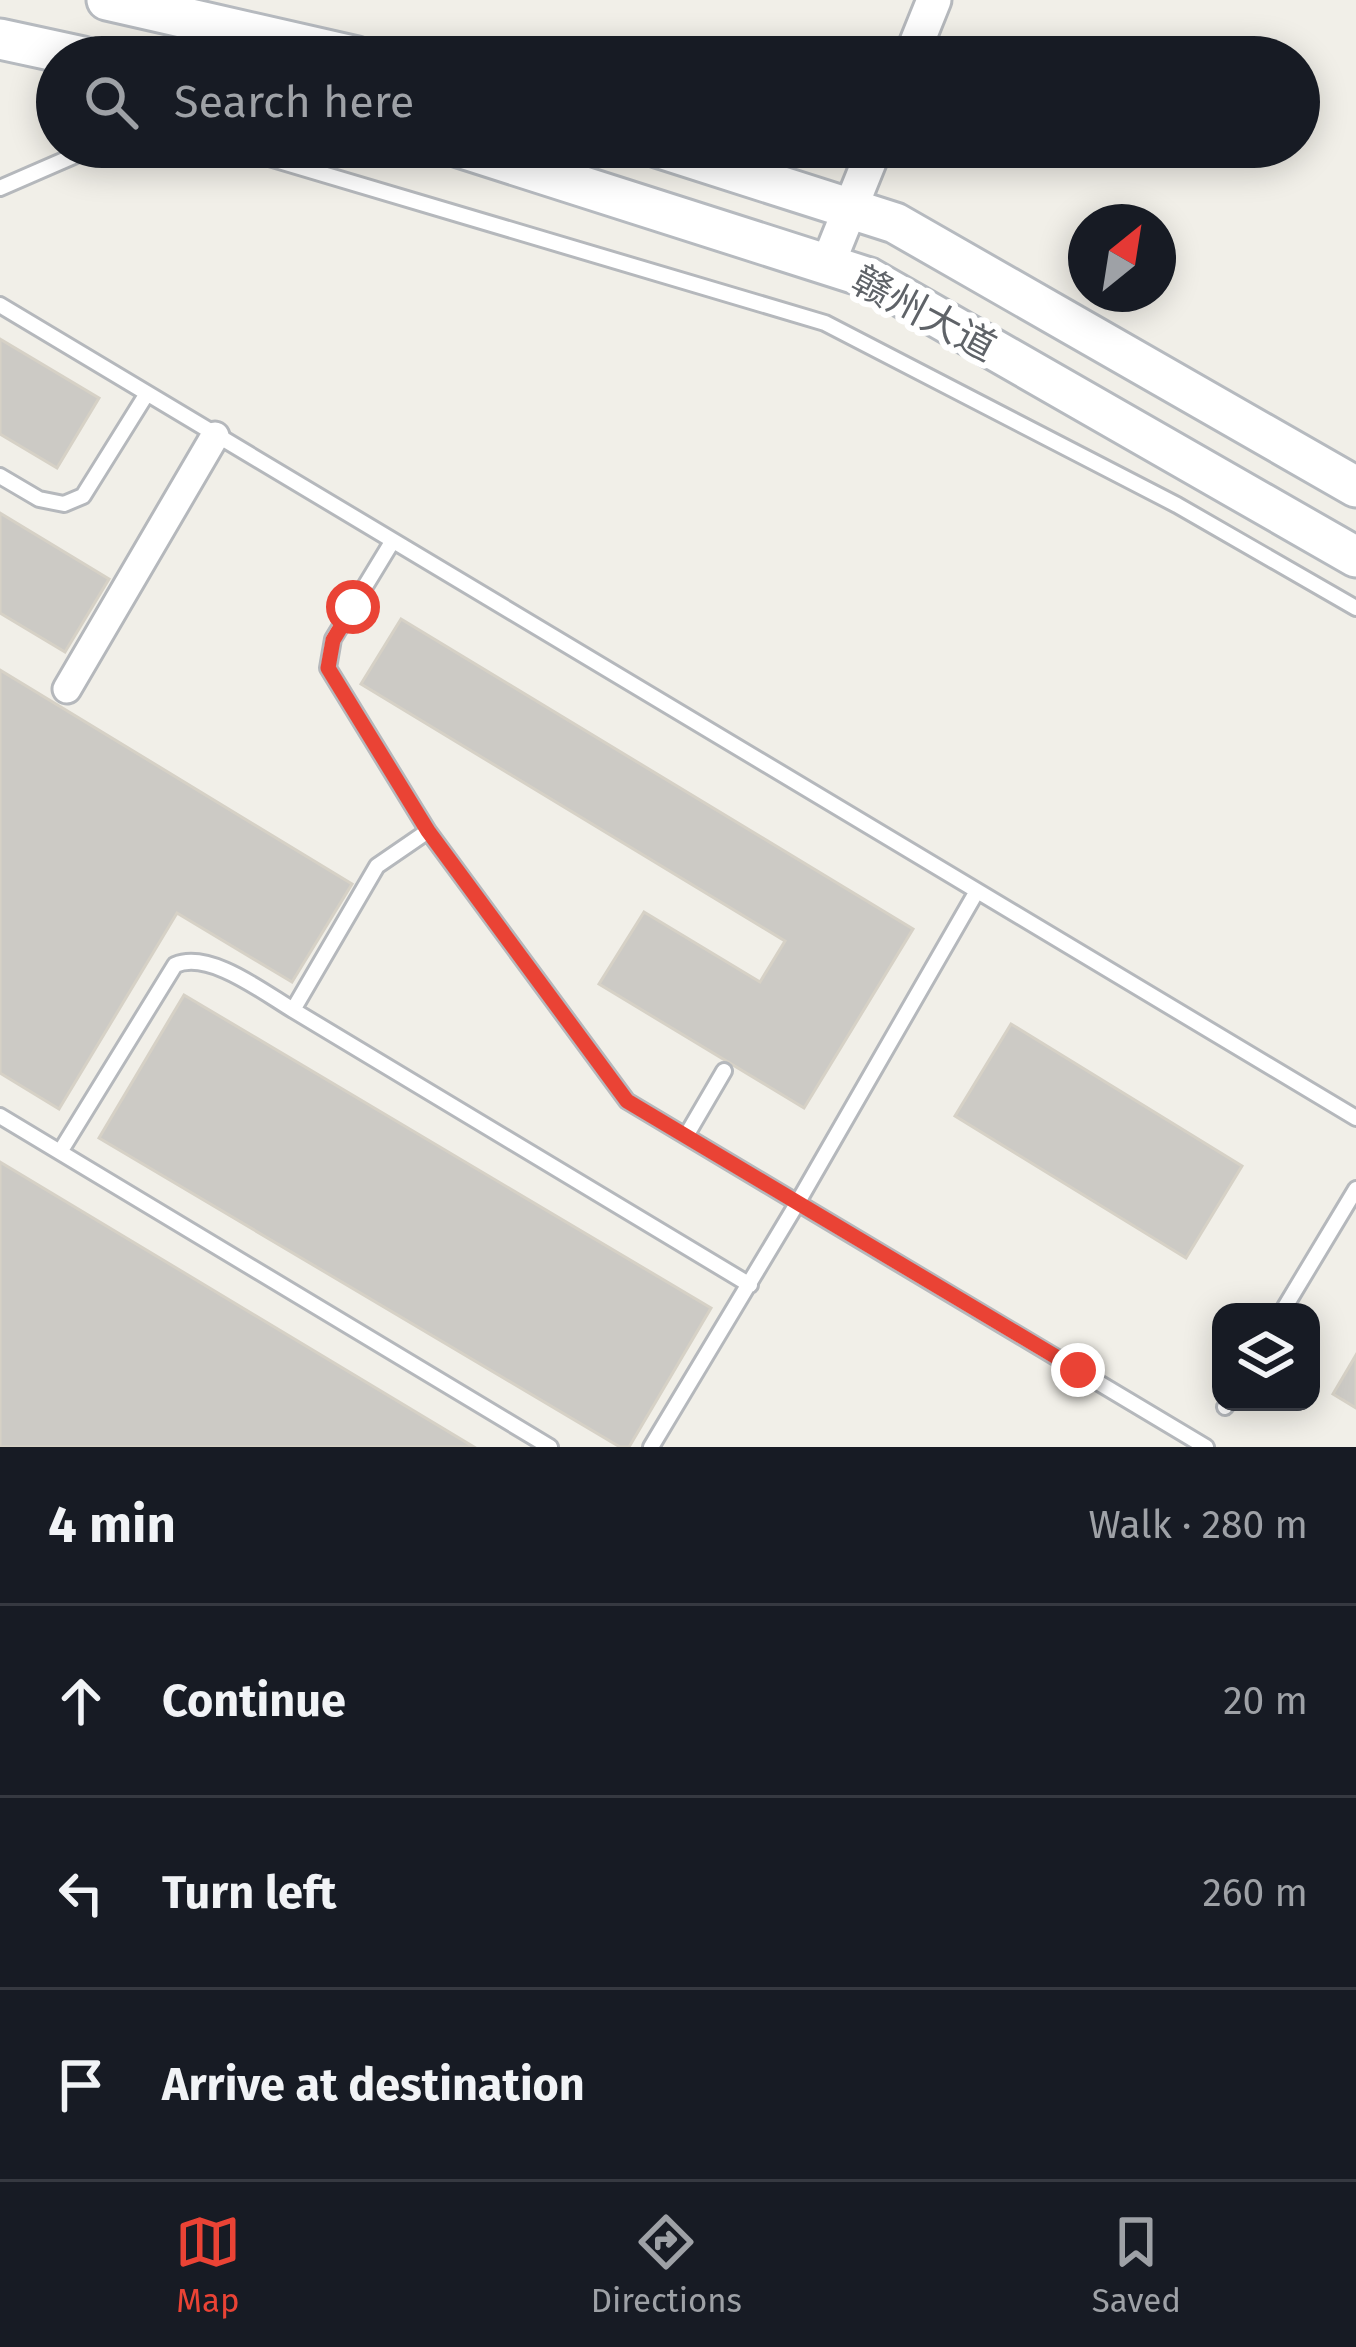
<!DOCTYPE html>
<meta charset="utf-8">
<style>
body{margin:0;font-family:"Fira Sans","Noto Sans SC",sans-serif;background:#20242c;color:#f1f3f6}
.controls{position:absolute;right:36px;bottom:36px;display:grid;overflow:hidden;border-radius:24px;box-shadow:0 6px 30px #0003}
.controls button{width:108px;height:108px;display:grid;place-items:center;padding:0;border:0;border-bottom:3px solid #363941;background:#171b24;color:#f1f3f6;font:60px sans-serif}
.compass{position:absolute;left:1068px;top:204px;width:108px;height:108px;border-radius:50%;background:#171b24;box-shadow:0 6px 30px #0003;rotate:30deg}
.stop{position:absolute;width:36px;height:36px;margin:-27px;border:9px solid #ea4335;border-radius:50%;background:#fff}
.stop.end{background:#ea4335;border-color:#fff;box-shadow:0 3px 12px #0008}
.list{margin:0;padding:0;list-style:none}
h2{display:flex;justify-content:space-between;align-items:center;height:156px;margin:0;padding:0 48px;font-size:51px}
h2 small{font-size:39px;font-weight:400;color:#9ea1a6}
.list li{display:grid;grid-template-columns:78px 1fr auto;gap:36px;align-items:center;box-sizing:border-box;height:192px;padding:0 48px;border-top:3px solid #363941}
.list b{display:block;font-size:45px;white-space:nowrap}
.list em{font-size:39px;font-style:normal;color:#9ea1a6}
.icon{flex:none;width:66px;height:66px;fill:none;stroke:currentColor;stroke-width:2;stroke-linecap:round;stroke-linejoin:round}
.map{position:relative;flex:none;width:1356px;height:1447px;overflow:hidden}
.search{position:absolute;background:#171b24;box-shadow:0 6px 30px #0003;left:36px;right:36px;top:36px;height:132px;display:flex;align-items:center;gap:30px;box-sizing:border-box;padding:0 42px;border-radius:66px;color:#9ea1a6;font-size:45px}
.sheet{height:732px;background:#171b24}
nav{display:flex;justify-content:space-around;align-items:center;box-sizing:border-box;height:168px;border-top:3px solid #363941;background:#171b24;font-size:33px;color:#9ea1a6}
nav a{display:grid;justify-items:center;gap:6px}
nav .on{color:#ea4335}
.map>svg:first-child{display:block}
.building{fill:#cccac5;stroke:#d6d1c6;stroke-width:3}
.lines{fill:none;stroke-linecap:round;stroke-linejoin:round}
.service-casing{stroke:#b5b8bc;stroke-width:20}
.minor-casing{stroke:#b5b8bc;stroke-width:33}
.tertiary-casing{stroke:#b5b8bc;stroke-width:39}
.secondary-casing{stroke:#b6babf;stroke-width:45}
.service{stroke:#fff;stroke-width:14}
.minor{stroke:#fff;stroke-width:27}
.tertiary{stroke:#fff;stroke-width:33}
.secondary{stroke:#fff;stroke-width:39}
.route{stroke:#ea4335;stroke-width:15}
.labels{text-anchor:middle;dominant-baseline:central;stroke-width:12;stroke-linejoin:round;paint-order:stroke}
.street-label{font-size:39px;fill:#5f6368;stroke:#fff}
</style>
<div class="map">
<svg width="1356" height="1447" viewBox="0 0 1356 1447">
<rect width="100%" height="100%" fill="#f1efe8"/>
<path class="building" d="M0,339L99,398L57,468L0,434Z
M0,513L109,579L65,652L0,613Z
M401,619L913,929L804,1108L599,984L644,912L760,982L785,941L361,684Z
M0,670L352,884L292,982L177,913L59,1109L0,1073Z
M184,995L711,1308L629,1447H620L99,1138Z
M1011,1024L1242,1166L1186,1258L955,1116Z
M0,1162L474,1447H0Z
M1356,1355V1408L1333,1394Z"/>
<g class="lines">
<defs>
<path id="service" d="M193,147L269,158L825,323L1177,505L1356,608
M0,188L92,148L101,147
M0,305L1356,1118
M0,476L39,499L64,504L83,496L146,395
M392,542L333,639L328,668L428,831L627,1101L1206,1447
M293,1010L377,866L428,831
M0,1116L550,1447
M686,1136L724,1071
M60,1152L175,965C209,950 263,992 293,1010L750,1285
M1282,1312L1356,1189
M1225,1407L1229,1402
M651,1447L798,1202L977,891"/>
<path id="minor" d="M67,689L215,436"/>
<path id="tertiary" d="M911,57L934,0
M827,266L875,147"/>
<path id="secondary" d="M107,0L357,57
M0,39L83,57
M459,147L869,278L1356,557
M657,147L895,223L1356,487"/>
</defs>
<use href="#service" class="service-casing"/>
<use href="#minor" class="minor-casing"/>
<use href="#tertiary" class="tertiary-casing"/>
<use href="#secondary" class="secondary-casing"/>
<use href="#service" class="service"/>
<use href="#minor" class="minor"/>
<use href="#tertiary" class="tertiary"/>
<use href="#secondary" class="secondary"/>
</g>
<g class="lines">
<path class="route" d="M353,607L333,640L328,668L428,831L627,1101L1078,1370"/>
</g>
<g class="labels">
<g class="street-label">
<text transform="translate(924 314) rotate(28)">赣州大道</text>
</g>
</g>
</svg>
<div class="controls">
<button><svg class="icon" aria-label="layers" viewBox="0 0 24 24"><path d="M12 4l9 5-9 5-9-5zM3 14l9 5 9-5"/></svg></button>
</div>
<svg class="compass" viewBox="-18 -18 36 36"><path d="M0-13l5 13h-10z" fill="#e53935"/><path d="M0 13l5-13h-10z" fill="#9ea1a6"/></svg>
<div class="stop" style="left:353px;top:607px"></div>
<div class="stop end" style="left:1078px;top:1370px"></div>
<div class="search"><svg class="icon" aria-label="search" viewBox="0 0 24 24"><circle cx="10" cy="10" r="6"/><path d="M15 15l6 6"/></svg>Search here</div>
</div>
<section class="sheet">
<h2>4 min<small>Walk · 280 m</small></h2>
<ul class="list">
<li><svg class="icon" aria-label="ahead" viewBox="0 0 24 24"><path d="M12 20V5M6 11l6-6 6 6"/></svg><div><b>Continue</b></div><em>20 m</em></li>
<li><svg class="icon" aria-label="left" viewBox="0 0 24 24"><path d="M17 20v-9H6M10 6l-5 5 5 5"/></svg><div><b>Turn left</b></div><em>260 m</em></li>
<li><svg class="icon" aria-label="arrive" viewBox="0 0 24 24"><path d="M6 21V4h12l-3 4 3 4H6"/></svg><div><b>Arrive at destination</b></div></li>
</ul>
</section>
<nav>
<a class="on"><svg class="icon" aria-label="map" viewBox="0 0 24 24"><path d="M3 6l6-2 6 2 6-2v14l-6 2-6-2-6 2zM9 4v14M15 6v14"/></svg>Map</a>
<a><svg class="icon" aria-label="directions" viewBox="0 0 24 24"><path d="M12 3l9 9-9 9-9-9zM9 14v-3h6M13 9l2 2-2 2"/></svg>Directions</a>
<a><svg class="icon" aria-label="saved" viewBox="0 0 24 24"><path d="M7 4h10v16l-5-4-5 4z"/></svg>Saved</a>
</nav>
